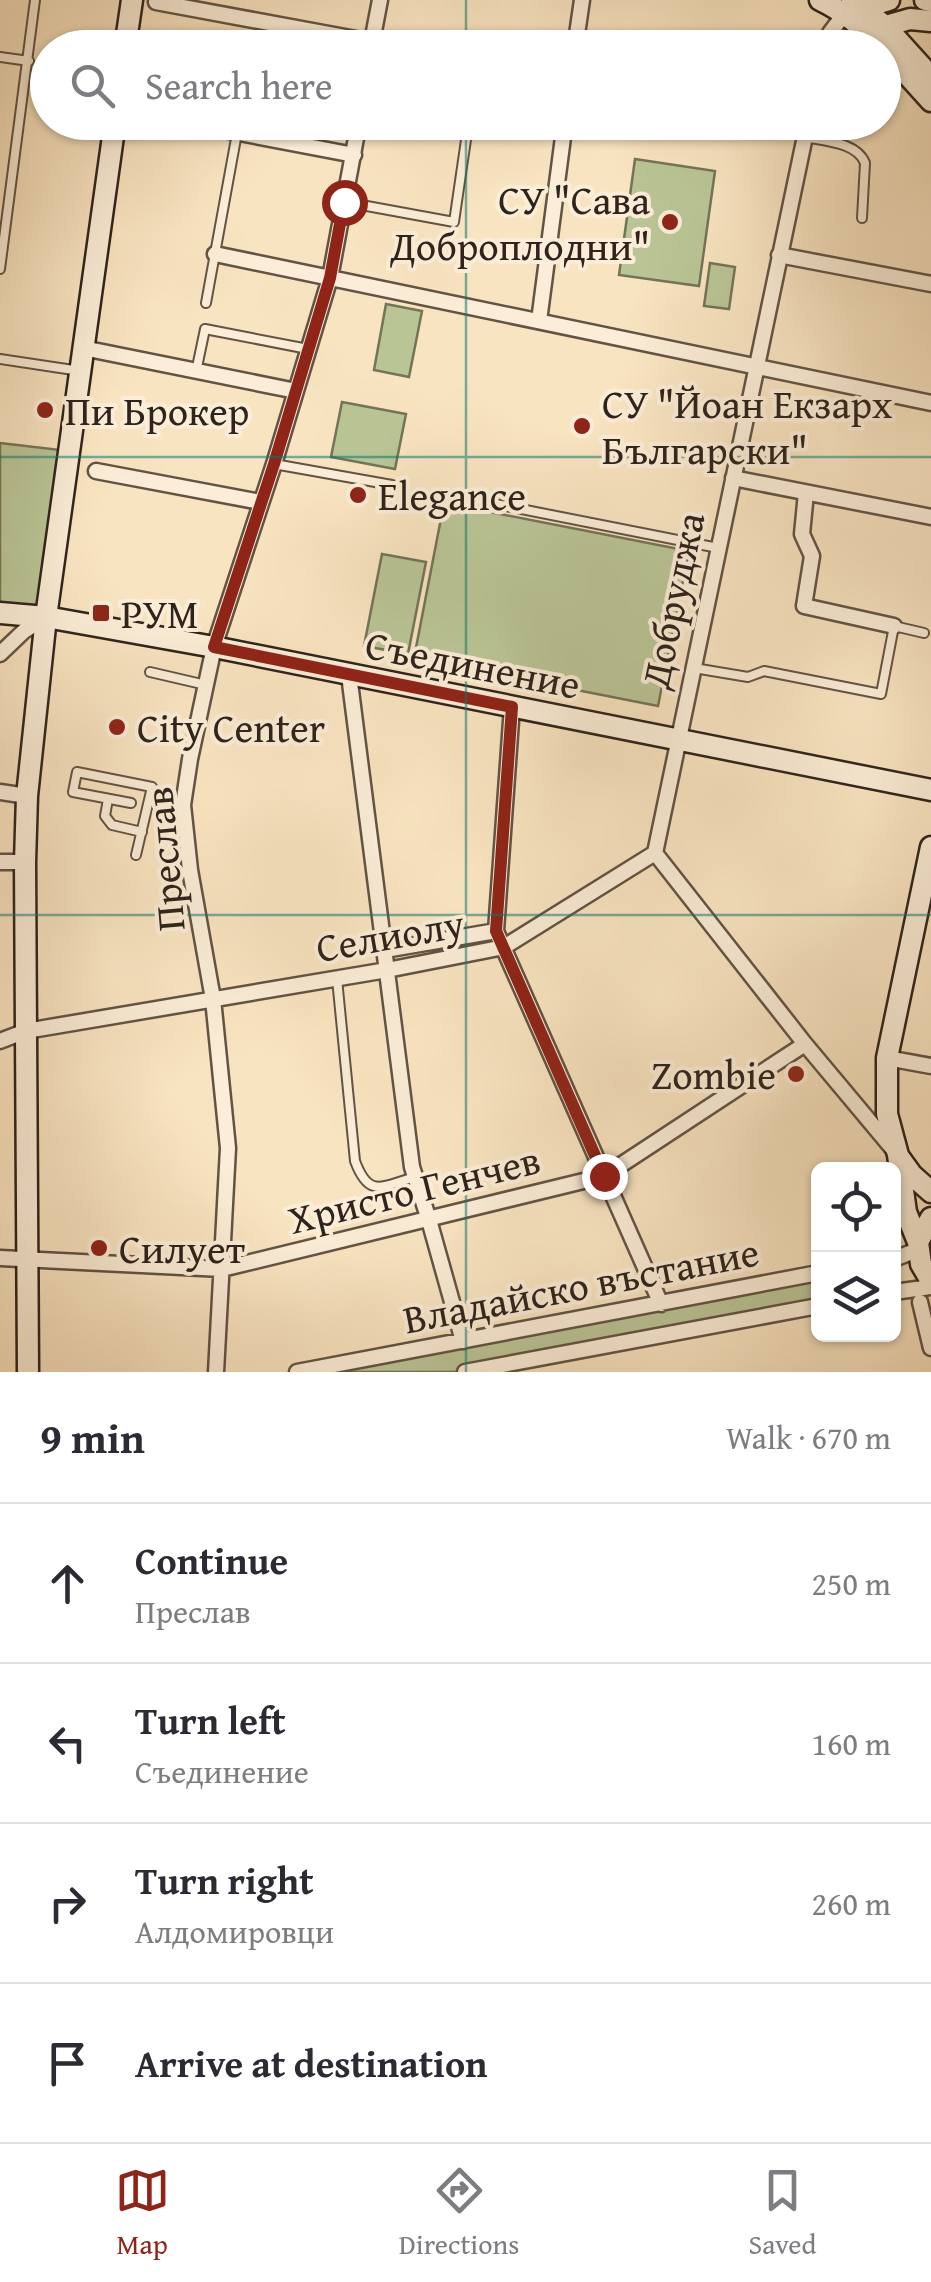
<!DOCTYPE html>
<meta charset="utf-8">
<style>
body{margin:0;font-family:"Gentium Book Plus",serif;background:#f2f2f3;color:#2b2b33}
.controls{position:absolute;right:30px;bottom:30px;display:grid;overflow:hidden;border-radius:15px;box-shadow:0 2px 8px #0004}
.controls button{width:90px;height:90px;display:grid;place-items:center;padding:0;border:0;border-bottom:2px solid #e1e1e2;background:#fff;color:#2b2b33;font:50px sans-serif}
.stop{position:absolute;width:30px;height:30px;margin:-22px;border:8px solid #8f2418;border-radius:50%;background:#fff}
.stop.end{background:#8f2418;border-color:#fff;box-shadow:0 2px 10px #0008}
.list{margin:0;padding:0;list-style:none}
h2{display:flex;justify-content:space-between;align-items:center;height:130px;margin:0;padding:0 40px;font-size:42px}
h2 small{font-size:32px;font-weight:400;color:#7c7c81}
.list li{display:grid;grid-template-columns:65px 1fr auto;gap:30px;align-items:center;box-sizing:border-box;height:160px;padding:0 40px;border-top:2px solid #e1e1e2}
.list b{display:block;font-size:38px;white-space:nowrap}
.list p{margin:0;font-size:32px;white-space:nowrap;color:#7c7c81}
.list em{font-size:32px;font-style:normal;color:#7c7c81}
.icon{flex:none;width:55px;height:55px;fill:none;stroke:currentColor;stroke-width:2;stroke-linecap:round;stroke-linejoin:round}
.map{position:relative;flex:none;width:931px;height:1372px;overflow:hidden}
.search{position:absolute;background:#fff;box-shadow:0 2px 8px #0004;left:30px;right:30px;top:30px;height:110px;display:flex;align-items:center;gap:25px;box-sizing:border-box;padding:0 35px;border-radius:55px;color:#7c7c81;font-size:38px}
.sheet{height:770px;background:#fff}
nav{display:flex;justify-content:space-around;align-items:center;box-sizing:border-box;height:140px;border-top:2px solid #e1e1e2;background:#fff;font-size:28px;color:#7c7c81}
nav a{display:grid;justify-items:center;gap:5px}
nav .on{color:#8f2418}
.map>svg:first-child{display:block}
.green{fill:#bac596;stroke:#747458;stroke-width:2.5}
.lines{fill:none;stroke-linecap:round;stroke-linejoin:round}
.lane-casing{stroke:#625344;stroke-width:12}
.street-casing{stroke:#625344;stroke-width:19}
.secondary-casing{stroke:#2f231b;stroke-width:25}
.lane{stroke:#fbedd7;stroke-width:8}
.street{stroke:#fbedd7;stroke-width:14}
.secondary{stroke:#fbedd7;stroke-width:20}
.route{stroke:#8f2418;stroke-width:12}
.grid{fill:none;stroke:#0f766e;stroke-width:2.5;stroke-opacity:0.55}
.poi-dot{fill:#8f2418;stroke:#fbedd7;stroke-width:4}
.labels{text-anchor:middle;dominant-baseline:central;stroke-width:8;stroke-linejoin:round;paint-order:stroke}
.poi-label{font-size:40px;fill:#2f231b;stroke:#fbedd7;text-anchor:start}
.street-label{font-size:40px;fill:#2f231b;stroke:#fbedd7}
</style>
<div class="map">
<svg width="931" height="1372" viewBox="0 0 931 1372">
<rect width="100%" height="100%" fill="#f9e4c1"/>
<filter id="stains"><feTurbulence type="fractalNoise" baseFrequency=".002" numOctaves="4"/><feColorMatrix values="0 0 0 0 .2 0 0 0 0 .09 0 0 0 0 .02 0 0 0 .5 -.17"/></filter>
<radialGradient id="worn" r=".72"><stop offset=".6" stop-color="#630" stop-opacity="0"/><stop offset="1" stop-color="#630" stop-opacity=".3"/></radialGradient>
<path class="green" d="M635,159L715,171L699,286L619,275Z
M710,263L735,267L729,309L704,306Z
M386,304L422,311L409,377L374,370Z
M342,402L406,414L395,469L331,457Z
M0,443L69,451L46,617L0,613Z
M444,503L689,551L658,706L414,658Z
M382,554L426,562L408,654L364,646Z
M818,1273V1306L465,1372H297Z"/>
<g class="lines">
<defs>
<path id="lane" d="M0,57L29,61
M805,137C824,141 857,142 865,163L862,218
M345,202L454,222L467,133
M0,269L35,0
M206,303L237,133
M0,359L80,371
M196,372L205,329L308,349
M274,464L392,485
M445,494L718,548
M694,668L748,677L764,671L881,694L894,626L924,633
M150,672L206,685
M108,799L105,816L112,825L142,832
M131,803L73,792L77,772L152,787L136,855
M166,808L184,811
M337,979L355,1161C369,1199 382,1186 415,1177"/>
<path id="street" d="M156,2L372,42
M371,47L380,0
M575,48L582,0
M825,48L830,33L845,13
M182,122L354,155
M215,254L931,403
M779,255L931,284
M539,321L565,122
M83,348L296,391
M96,471L260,502
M733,478L931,517
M806,493L802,534L812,556L804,606L894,626
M0,654L24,631L45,618
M349,675L412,1167L429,1220L463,1341
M512,707L496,931L661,1304
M0,792L27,796
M655,853L805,1044L892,1148
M0,862H25
M385,950L496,931
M0,1041L26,1031L387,970L504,947L655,853L808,122
M887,1058L931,1066
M0,1258L222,1269L604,1176L805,1044
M894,1259L917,1250
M894,1292L931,1287
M920,1302L931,1348
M216,1372L228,1148L213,999L190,870L183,805L190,759L214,647L274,464L330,278L359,122
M297,1372L818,1273
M465,1372L818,1306"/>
<path id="secondary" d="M820,0C845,12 864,28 882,48
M852,0L885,26L931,77
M925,0L931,1
M853,11L889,0
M875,29L910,19L931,21
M125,48L132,0
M884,49L931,101
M0,613L46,617L214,647L931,790
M931,847L887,1058V1114L898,1155L906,1212L918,1242L921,1264L931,1281
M899,1157L912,1175L931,1192
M918,1242L931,1218
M28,1372L25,862L27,796L46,617L115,122"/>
</defs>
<use href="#lane" class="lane-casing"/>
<use href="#street" class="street-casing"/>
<use href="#secondary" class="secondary-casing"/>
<use href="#lane" class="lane"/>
<use href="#street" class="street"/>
<use href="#secondary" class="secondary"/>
</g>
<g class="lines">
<path class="route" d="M344,202L330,278L274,464L214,647L512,707L496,931L604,1176"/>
</g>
<path class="grid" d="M466,0V48M466,122V1372M0,457H931M0,915H931"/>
<g class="poi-dot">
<circle cx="670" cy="222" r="10"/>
<circle cx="45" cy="410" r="10"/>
<circle cx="582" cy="426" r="10"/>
<circle cx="358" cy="495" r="10"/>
<rect x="91" y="603" width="20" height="20" rx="5"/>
<circle cx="117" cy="727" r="10"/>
<circle cx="796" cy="1074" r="10"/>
<circle cx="99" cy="1248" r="10"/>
</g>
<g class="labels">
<g class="poi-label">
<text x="650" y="199" text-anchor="end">СУ "Сава<tspan x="650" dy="46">Доброплодни"</tspan></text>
<text x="602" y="403">СУ "Йоан Екзарх<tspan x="602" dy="46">Български"</tspan></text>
<text x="65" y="410">Пи Брокер</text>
<text x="378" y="495">Elegance</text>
<text x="121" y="613">РУМ</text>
<text x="137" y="727">City Center</text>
<text x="776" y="1074" text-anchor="end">Zombie</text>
<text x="119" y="1248">Силует</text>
</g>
<g class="street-label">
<text transform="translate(672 600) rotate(-78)">Добруджа</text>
<text transform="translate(473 664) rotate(11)">Съединение</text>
<text transform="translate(164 859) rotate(-95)">Преслав</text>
<text transform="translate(390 935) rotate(-10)">Селиолу</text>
<text transform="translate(414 1189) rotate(-14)">Христо Генчев</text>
<text transform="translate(581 1285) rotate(-11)">Владайско въстание</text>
</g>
</g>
<rect width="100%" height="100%" filter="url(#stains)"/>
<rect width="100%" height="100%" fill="url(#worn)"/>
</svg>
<div class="controls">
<button><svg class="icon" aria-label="locate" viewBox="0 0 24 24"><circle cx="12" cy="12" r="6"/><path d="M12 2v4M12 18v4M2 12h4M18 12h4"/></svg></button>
<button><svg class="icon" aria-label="layers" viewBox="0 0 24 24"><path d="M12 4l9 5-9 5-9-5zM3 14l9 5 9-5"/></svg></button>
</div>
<div class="stop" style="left:344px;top:202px"></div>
<div class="stop end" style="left:604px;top:1176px"></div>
<div class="search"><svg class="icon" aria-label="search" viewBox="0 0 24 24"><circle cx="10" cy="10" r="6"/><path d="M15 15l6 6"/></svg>Search here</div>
</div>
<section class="sheet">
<h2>9 min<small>Walk · 670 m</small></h2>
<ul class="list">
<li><svg class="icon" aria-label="ahead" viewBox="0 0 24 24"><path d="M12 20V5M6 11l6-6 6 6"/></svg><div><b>Continue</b><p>Преслав</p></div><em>250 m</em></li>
<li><svg class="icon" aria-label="left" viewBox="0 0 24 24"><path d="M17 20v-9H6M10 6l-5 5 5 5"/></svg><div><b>Turn left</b><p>Съединение</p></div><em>160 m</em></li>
<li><svg class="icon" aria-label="right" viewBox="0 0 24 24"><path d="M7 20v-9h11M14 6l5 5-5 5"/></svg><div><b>Turn right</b><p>Алдомировци</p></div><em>260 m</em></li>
<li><svg class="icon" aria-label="arrive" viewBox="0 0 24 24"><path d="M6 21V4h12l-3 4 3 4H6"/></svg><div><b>Arrive at destination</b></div></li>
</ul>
</section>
<nav>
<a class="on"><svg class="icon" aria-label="map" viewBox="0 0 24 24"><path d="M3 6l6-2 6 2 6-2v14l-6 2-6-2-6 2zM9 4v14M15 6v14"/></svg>Map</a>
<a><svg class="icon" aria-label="directions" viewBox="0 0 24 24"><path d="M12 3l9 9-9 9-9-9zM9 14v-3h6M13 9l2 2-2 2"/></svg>Directions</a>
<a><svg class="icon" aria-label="saved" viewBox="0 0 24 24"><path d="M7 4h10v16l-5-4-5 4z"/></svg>Saved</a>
</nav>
